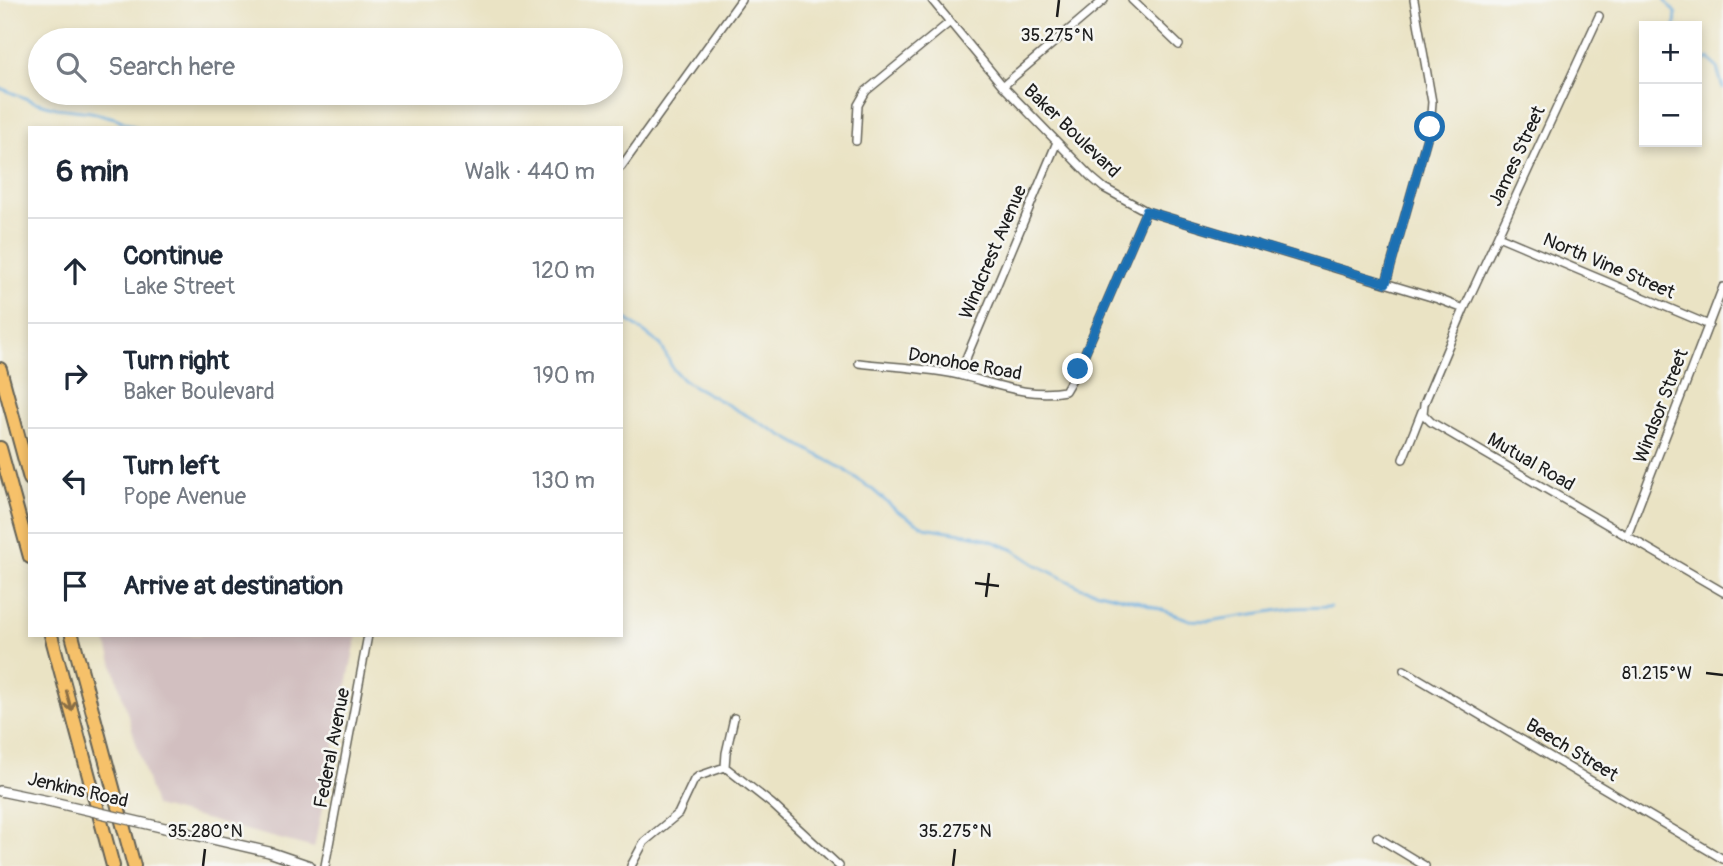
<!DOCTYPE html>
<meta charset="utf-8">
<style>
body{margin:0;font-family:Pangolin,sans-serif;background:#f6f6f7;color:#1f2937}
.controls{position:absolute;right:21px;top:21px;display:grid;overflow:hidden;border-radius:0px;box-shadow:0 4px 10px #0003}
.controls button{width:63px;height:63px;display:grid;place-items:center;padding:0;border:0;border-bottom:2px solid #e0e1e3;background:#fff;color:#1f2937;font:35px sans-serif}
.stop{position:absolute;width:21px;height:21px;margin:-16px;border:5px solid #1f6fb2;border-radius:50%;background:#fff}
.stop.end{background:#1f6fb2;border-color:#fff;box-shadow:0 2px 7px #0008}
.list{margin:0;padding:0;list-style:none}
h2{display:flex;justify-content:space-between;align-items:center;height:91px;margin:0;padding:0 28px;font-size:30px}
h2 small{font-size:23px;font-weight:400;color:#747a83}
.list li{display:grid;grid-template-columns:46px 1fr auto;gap:21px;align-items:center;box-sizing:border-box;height:105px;padding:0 28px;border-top:2px solid #e0e1e3}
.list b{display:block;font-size:26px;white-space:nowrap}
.list p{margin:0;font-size:23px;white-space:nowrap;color:#747a83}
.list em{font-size:23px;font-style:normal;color:#747a83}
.icon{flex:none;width:38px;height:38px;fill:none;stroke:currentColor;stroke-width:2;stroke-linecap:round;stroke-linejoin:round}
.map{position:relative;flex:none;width:1723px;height:866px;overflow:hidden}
.search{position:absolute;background:#fff;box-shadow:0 4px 10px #0003;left:28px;top:28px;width:595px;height:77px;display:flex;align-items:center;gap:18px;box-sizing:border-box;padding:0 24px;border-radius:38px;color:#747a83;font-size:26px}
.panel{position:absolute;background:#fff;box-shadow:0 4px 10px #0003;left:28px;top:126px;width:595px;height:511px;border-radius:0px}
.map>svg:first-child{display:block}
.industrial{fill:#d2bfc0}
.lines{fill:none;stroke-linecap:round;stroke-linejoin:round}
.stream{stroke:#6baddf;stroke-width:2.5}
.minor-casing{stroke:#646257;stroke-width:10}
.tertiary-casing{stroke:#646257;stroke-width:12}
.motorway-casing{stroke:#646257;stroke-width:16}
.minor{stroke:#fff;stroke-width:7}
.tertiary{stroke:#fff;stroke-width:9}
.motorway{stroke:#f6c16b;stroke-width:12}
.tertiary-bridge-casing{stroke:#646257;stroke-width:12;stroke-linecap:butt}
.tertiary-bridge{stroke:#fff;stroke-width:9}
.oneway{stroke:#896e44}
.route{stroke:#1f6fb2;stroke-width:9}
.ticks{fill:none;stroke:#1c1c1c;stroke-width:2.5}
.labels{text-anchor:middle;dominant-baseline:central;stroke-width:5;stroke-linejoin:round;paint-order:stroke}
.street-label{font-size:19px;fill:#1c1c1c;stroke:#f6f6f2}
.ticks-label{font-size:18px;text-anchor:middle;fill:#1c1c1c;stroke:#f6f6f2;stroke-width:5;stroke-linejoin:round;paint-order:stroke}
</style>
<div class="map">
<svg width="1723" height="866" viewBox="0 0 1723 866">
<rect width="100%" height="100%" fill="#f6f6f2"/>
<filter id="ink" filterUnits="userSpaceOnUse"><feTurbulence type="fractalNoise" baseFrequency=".0143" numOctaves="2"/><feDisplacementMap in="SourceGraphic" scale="14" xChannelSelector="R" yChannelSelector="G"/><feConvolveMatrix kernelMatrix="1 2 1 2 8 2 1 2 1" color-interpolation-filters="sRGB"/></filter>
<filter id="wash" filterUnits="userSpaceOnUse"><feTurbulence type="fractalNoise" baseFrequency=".00686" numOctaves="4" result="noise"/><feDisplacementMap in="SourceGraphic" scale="28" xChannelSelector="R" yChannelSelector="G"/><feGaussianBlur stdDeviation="1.57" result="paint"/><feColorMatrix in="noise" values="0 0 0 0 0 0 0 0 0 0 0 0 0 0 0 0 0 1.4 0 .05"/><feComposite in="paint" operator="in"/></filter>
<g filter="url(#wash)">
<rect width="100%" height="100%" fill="#eae3c4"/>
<path class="industrial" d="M104,635H357L314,848L155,806Z"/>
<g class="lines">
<path class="stream" d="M1665,0L1676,14L1675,26
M1697,66L1709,58L1717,68L1723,88
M0,88L35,102L57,108L91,112L115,118L137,128
M621,315L661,345L673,369L683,380L843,469L873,490L897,511L924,527L973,535L992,541L1014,550L1035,564L1082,588L1141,602L1190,620L1209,621L1293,608L1330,607"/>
</g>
</g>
<g filter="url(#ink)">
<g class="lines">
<defs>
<path id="minor" d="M932,0L1003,86L1091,177L1104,188L1146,211L1438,299L1464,309
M1132,0L1179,45
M1599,16L1464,309L1424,404L1423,414L1431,422L1723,592
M1003,86L1104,0
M856,141L858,105L866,91L950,22
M621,167L741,0
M1498,236L1709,325
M1386,283L1430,127L1432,102L1414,0
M859,363C893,367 930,368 963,376C996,384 1030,398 1065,391L1078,369L1146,211
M962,376L967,356L1057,142
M1403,459L1422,411
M1627,536L1723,287
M1404,670L1723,859
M734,718L726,753L725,767L772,804L839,866
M1377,837L1425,866
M325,866L368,635
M631,866L644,842L678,814L694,780L699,776L725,767"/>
<path id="tertiary" d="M0,791L53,802
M165,828L269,852L310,866"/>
<path id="motorway" d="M0,369L30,479
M0,448L30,557
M51,635L113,866
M72,635L134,866"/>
</defs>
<use href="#minor" class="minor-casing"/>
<use href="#tertiary" class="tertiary-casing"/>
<use href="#motorway" class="motorway-casing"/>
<use href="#minor" class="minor"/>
<use href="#tertiary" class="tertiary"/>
<use href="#motorway" class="motorway"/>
<defs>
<path id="tertiary-bridge" d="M53,802L165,828"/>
</defs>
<use href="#tertiary-bridge" class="tertiary-bridge-casing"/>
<use href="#tertiary-bridge" class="tertiary-bridge"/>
</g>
<defs><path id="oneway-shaft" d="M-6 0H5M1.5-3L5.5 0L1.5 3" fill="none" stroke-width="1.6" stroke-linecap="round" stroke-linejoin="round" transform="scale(1.75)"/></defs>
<use class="oneway" href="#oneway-shaft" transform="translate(69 701) rotate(75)"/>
</g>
<g class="lines" filter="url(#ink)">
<path class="route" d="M1078,369L1146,211L1386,283L1430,127"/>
</g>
<path class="ticks" d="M1057,17L1059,0M975,583L999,586M986,597L989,573M1706,673L1723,675M203,866L205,849M953,866L955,849"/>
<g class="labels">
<g class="street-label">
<text transform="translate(1072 131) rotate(44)">Baker Boulevard</text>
<text transform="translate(1517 156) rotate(-65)">James Street</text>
<text transform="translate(993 252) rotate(-67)">Windcrest Avenue</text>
<text transform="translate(1609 266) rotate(23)">North Vine Street</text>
<text transform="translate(965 364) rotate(10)">Donohoe Road</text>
<text transform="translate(1661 406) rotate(-69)">Windsor Street</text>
<text transform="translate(1531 462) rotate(30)">Mutual Road</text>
<text transform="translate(332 748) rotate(-79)">Federal Avenue</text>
<text transform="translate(1572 750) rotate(31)">Beech Street</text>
<text transform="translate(78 790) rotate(13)">Jenkins Road</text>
</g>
</g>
<g class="ticks-label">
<text x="1057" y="41">35.275°N</text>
<text x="1657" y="679">81.215°W</text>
<text x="205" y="837">35.280°N</text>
<text x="955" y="837">35.275°N</text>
</g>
</svg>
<div class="controls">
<button>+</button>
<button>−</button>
</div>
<div class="stop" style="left:1430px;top:127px"></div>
<div class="stop end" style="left:1078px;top:369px"></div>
<div class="search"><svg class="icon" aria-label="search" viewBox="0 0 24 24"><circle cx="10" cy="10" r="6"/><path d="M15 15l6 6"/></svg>Search here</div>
<section class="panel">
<h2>6 min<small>Walk · 440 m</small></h2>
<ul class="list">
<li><svg class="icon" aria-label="ahead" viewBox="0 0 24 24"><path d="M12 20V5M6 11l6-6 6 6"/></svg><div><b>Continue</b><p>Lake Street</p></div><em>120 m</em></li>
<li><svg class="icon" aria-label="right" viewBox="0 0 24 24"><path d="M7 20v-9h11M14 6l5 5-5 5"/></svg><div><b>Turn right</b><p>Baker Boulevard</p></div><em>190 m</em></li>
<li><svg class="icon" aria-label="left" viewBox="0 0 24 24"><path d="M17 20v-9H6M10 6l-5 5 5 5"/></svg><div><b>Turn left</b><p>Pope Avenue</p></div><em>130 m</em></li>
<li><svg class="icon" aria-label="arrive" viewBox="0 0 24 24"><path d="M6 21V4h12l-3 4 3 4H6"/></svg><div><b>Arrive at destination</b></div></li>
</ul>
</section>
</div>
